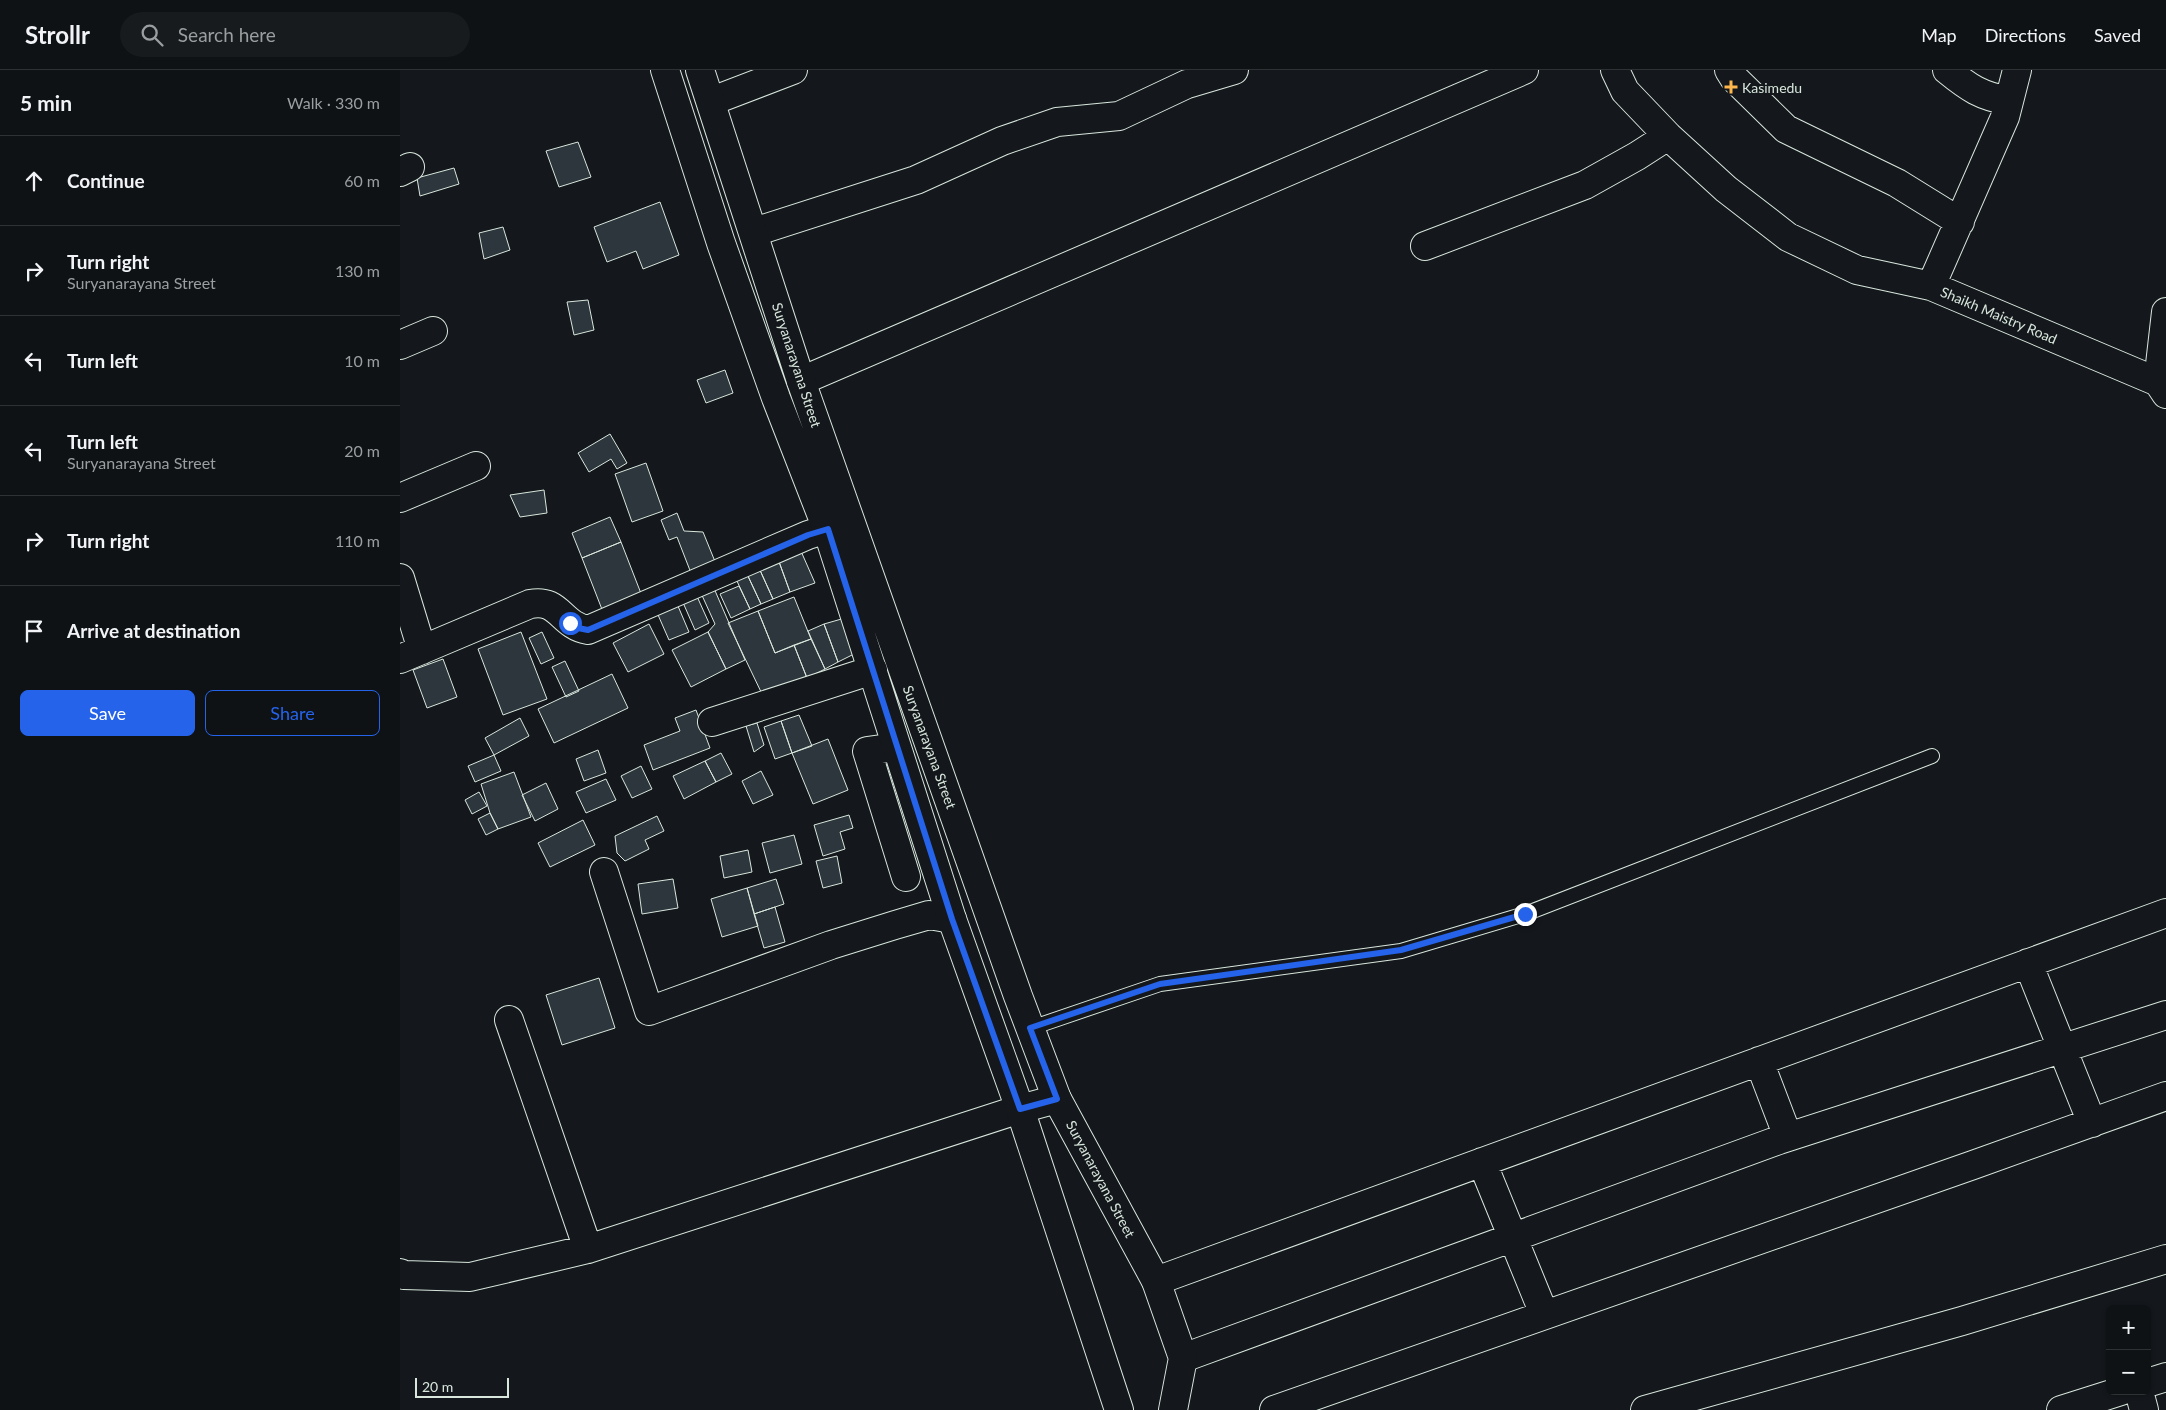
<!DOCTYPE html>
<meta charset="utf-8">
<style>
body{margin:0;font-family:Lato,sans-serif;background:#181b1e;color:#f1f3f6}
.controls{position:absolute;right:15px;bottom:15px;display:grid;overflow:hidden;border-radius:8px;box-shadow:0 1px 4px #0004}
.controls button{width:45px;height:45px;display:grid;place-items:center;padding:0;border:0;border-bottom:1px solid #2f3234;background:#0f1215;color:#f1f3f6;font:25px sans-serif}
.scale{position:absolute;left:15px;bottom:12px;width:94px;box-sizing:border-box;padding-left:5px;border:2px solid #d8e6dc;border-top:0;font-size:14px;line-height:18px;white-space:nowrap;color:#d8e6dc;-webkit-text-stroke:4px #14181c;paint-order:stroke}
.stop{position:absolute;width:15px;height:15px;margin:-11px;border:4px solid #2563eb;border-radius:50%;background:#fff}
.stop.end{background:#2563eb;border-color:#fff;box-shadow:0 1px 5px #0008}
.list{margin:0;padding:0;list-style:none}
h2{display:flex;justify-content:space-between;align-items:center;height:65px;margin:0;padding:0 20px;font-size:21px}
h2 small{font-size:16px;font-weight:400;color:#9b9ea0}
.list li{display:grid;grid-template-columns:32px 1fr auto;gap:15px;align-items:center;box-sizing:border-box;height:90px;padding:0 20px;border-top:1px solid #2f3234}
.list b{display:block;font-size:19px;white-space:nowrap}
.list p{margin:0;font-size:16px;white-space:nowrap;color:#9b9ea0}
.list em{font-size:16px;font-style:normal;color:#9b9ea0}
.actions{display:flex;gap:10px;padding:15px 20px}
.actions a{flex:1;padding:11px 0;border:1px solid #2563eb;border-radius:8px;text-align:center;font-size:18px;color:#2563eb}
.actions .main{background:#2563eb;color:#fff}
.icon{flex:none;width:28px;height:28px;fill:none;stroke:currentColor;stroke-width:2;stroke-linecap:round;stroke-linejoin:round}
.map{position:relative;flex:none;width:1766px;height:1340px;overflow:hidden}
header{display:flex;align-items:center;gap:30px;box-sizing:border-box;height:70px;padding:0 25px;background:#0f1215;border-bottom:1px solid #2f3234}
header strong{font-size:24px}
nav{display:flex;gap:28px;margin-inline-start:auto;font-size:18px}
.search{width:350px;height:45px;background:#181b1e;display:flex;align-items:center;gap:12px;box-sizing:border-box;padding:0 18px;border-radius:28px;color:#9b9ea0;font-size:19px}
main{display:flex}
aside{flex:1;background:#0f1215}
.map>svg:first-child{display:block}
.building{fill:#2c363c;stroke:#d8e6dc}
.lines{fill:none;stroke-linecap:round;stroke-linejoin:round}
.lane-casing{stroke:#d8e6dc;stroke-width:16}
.street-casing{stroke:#d8e6dc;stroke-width:30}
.primary-casing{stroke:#d8e6dc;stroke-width:30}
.lane{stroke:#14181c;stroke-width:14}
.street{stroke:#14181c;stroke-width:28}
.primary{stroke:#14181c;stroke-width:28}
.route{stroke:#2563eb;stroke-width:6}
.poi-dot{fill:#ffb74d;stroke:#14181c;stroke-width:2}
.labels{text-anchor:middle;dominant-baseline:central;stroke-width:4;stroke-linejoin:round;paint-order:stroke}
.poi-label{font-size:14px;fill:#d8e6dc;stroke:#14181c;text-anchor:start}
.street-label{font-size:14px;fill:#d8e6dc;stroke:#14181c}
</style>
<header>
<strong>Strollr</strong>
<div class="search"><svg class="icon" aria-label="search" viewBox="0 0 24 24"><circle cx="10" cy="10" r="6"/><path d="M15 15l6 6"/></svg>Search here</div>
<nav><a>Map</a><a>Directions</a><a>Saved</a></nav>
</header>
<main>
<aside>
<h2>5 min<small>Walk · 330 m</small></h2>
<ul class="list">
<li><svg class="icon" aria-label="ahead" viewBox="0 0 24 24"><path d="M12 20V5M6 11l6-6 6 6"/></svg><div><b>Continue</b></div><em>60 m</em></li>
<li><svg class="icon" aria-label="right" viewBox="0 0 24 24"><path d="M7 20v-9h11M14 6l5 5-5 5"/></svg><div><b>Turn right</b><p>Suryanarayana Street</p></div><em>130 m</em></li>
<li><svg class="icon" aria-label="left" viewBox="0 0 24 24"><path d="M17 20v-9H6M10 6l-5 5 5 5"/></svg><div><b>Turn left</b></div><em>10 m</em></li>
<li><svg class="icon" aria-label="left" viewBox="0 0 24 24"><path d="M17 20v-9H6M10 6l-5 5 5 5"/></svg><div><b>Turn left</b><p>Suryanarayana Street</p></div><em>20 m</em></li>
<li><svg class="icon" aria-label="right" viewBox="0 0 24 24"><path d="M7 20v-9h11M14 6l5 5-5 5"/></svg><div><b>Turn right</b></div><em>110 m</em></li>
<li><svg class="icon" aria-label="arrive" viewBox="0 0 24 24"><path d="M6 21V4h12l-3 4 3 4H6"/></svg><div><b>Arrive at destination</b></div></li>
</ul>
<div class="actions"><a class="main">Save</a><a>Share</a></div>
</aside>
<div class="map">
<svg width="1766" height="1340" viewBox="0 0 1766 1340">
<rect width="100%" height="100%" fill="#14181c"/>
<path class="building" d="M178,72L191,107L159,117L146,81Z
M54,98L59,114L20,126L17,108Z
M260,132L279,185L243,199L236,181L207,192L194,157Z
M103,157L110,180L84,189L79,163Z
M188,230L194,260L174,265L167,232Z
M325,300L333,323L306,333L297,310Z
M210,364L227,393L217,399L211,389L189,402L178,383Z
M246,393L263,441L232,452L215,404Z
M144,420L147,443L120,447L110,425Z
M277,443L284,461L303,462L316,494L291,503L277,467L269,470L261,450Z
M210,447L221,472L182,488L172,463Z
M221,472L242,526L203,542L182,488Z
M400,479L415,513L390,522L378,489Z
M378,489L390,522L373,529L359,498Z
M359,498L373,529L361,534L347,504Z
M347,504L361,534L350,539L336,509Z
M313,516L345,590L326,599L308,562L315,554L300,521Z
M339,516L350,539L331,548L320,524Z
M295,522L309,553L295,560L281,528Z
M394,527L411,569L375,583L358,541Z
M275,529L289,562L269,570L255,538Z
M358,541L375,583L394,575L407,608L363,626L328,553Z
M445,548L458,582L438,592L424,554Z
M249,554L264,584L228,602L213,573Z
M424,554L438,592L425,599L408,561Z
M121,562L147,629L103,645L78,579Z
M142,562L154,588L141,594L129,568Z
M308,562L326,599L291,617L272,580Z
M411,569L425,599L407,608L394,575Z
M43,589L57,627L27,638L13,600Z
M165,591L179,621L166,627L152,597Z
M212,604L228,638L154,673L138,639Z
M296,640L310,678L253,700L244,675L280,661L275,648Z
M399,645L412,676L392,683L381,651Z
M120,648L129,666L94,685L85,668Z
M381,651L392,683L375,689L364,657Z
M357,653L364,675L354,682L346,656Z
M428,669L448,720L413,734L392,683Z
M198,680L206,703L184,711L176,689Z
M321,683L332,704L316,712L305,691Z
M94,685L101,701L75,712L68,696Z
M305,691L316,712L284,729L273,706Z
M241,696L252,719L232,728L221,706Z
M361,701L373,725L353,734L342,711Z
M114,702L131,747L98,759L90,743L81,714Z
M206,709L216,730L186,743L176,722Z
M146,713L158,739L135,751L122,725Z
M79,722L87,736L72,744L65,730Z
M90,743L98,759L86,765L78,749Z
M449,745L453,758L440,762L445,779L423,786L414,755Z
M257,746L264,761L245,770L249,779L225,791L217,783L215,766Z
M183,750L195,775L150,797L138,773Z
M394,765L402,794L370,803L362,773Z
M348,780L352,802L324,808L320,786Z
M437,786L442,813L423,818L416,791Z
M273,809L278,838L242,844L238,814Z
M376,809L384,834L354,844L347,818Z
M347,818L358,856L322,867L311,829Z
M375,837L385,872L364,878L354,844Z
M199,908L215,958L162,975L146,925Z"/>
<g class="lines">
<defs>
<path id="lane" d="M631,958L760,914L1001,881L1125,844L1532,686"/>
<path id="street" d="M1215,0L1225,21L1268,66L1326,119L1388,167L1457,200L1531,216
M1329,0L1334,8L1386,59L1497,113L1560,152
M1547,0C1569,18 1581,26 1609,31
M1617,0L1605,47L1531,216L1758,312L1766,324
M312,31L393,0
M0,102L10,97
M354,162L516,110L602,71L657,52L719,46L787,14L834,0
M1025,176L1185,115L1237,86L1268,66
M0,275L33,261
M401,311L1124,0
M1758,312L1766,242
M0,428L76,396
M0,508L22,580
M0,589L130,534C160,528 160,555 188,560L408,465L427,459
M312,652L473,600
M496,677L467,681L506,807
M204,802L249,941L431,875L495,855L529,845L552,849
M1628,893L1692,1053
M109,950L188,1179
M1359,991L1388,1067
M1082,1092L1144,1244
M0,1203L4,1205L70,1207L188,1179L620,1039L657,1029
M756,1211L1766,843
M783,1288L1379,1070L1766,945
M1747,1313L1766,1307
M1739,1321L1744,1340
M874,1340L1573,1095L1766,1026
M1245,1340L1562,1251L1766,1189
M1661,1340L1721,1321"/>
<path id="primary" d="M265,0L321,173L376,328L427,459L552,849L620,1039L719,1340
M300,0L401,311L618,926L657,1029L756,1211L783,1288L773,1340"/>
</defs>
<use href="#lane" class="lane-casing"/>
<use href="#street" class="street-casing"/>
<use href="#primary" class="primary-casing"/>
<use href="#lane" class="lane"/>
<use href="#street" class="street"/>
<use href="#primary" class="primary"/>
</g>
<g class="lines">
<path class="route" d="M170,553L178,558L188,560L408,465L428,459L552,849L620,1039L657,1029L630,958L760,914L1001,880L1125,844"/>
</g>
<path class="poi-dot" d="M1328.5 9.5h5v5h5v5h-5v5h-5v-5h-5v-5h5z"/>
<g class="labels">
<g class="poi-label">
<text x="1342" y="17">Kasimedu</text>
</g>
<g class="street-label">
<text transform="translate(1599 245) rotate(23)">Shaikh Maistry Road</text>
<text transform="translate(397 295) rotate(72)">Suryanarayana Street</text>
<text transform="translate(530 677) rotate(70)">Suryanarayana Street</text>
<text transform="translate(701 1109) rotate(62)">Suryanarayana Street</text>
</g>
</g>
</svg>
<div class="controls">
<button>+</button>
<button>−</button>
</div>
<div class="scale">20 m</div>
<div class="stop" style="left:170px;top:553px"></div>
<div class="stop end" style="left:1125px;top:844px"></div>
</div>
</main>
